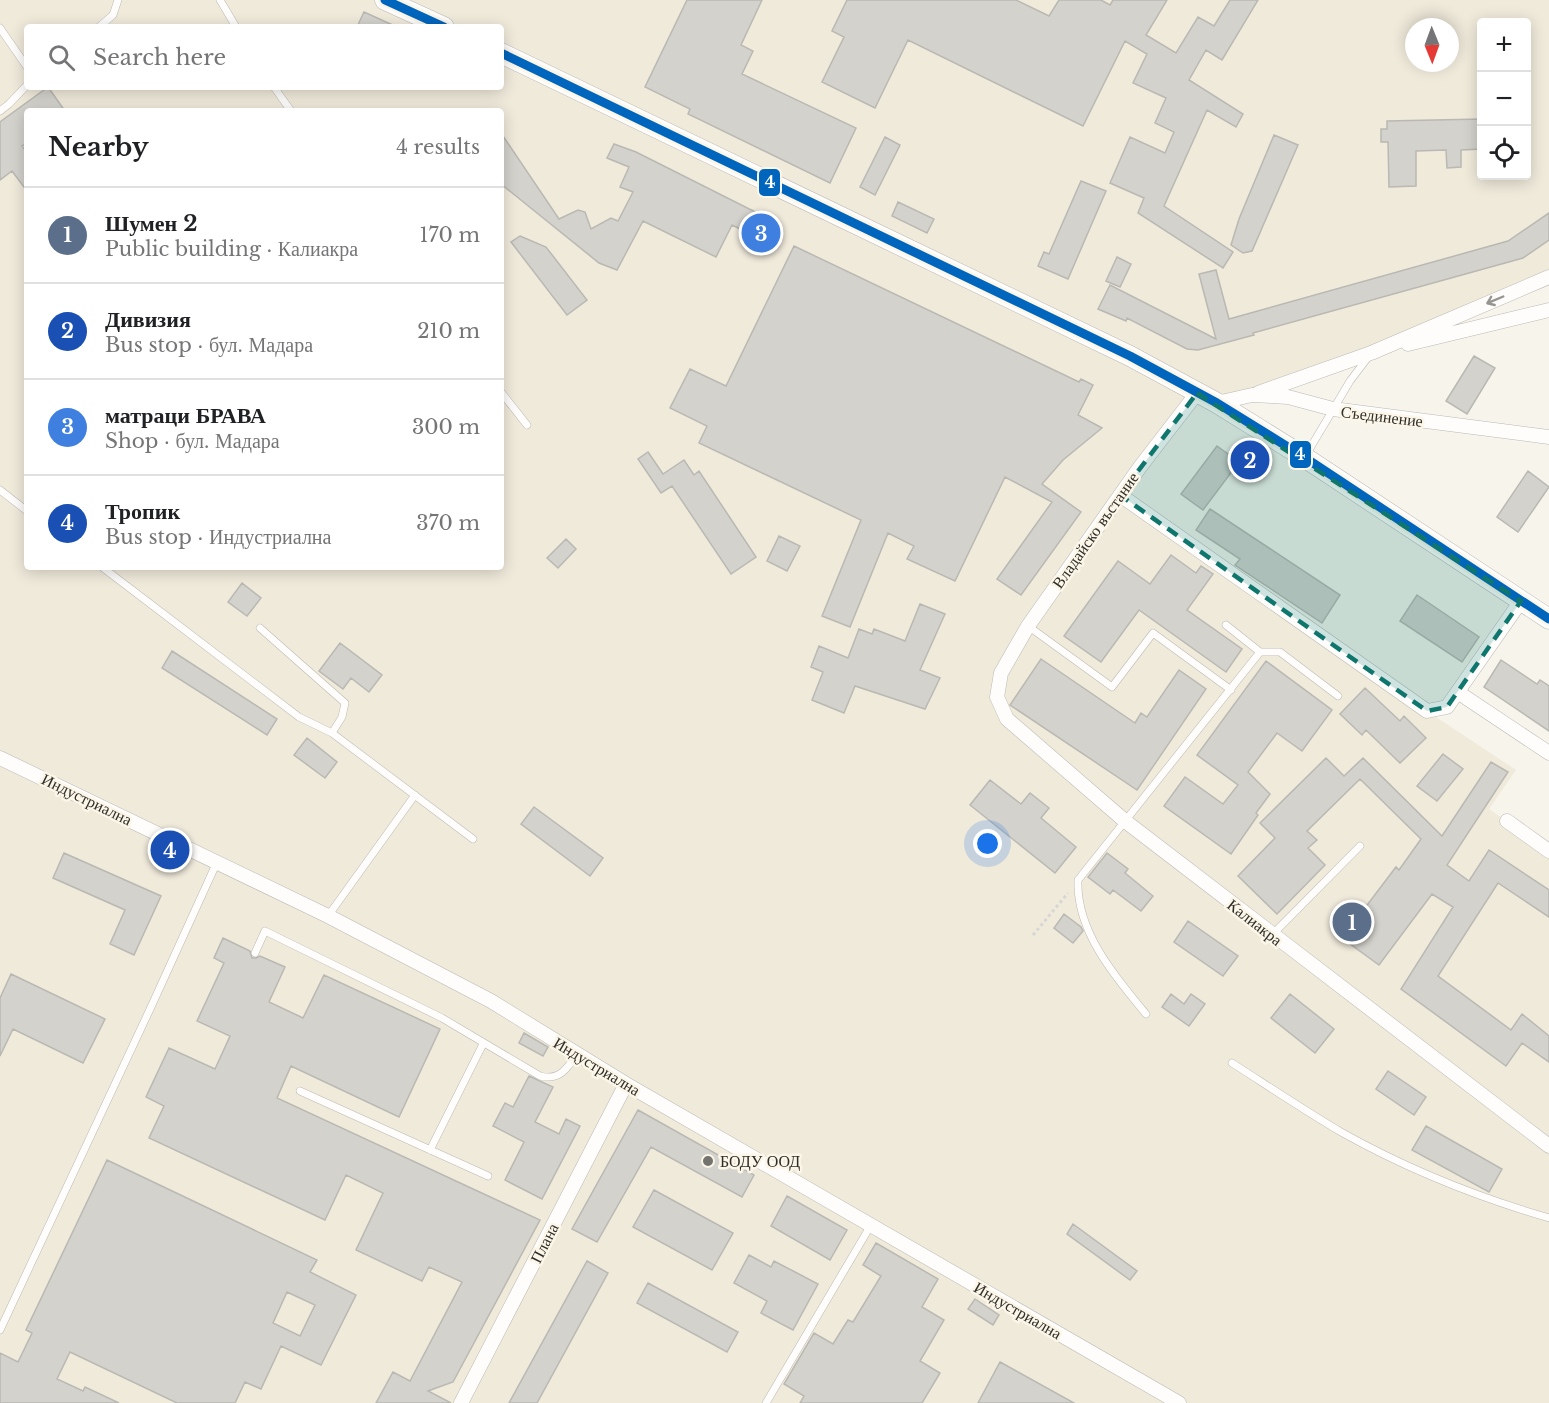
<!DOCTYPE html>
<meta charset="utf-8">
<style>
body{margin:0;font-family:"Libre Baskerville",serif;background:#f2f2f2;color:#202124}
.controls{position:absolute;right:18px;top:18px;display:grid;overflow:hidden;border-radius:6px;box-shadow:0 3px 15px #0003}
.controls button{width:54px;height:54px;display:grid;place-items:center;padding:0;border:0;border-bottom:2px solid #e0e0e0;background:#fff;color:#202124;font:30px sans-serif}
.compass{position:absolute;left:1405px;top:18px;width:54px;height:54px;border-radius:50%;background:#fff;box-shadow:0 3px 15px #0003;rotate:179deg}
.you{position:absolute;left:988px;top:844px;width:21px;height:21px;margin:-15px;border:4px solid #fff;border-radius:50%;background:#1a73e8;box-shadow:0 0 0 9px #1a73e833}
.badge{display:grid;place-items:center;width:39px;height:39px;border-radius:50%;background:#75736d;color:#fff;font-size:20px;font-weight:700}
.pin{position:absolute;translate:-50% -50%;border:3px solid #fff;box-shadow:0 2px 6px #0006}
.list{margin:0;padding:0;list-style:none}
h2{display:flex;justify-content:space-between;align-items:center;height:78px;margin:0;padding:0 24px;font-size:26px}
h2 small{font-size:20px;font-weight:400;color:#757577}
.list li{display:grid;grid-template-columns:39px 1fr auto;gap:18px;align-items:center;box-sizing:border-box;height:96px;padding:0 24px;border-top:2px solid #e0e0e0}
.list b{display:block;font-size:22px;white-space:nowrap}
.list p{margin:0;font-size:20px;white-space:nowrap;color:#757577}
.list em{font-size:20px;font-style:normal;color:#757577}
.icon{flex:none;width:33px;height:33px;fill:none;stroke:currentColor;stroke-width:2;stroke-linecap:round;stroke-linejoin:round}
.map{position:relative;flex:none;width:1549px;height:1403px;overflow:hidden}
.search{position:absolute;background:#fff;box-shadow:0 3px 15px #0003;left:24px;top:24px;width:480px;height:66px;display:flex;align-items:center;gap:15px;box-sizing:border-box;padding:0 21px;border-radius:6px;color:#757577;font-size:22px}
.panel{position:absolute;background:#fff;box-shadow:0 3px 15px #0003;left:24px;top:108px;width:480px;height:462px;border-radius:6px}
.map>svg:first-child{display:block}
.built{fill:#f0eadb;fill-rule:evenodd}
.building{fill:#d4d2cc;stroke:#b9b8b2;stroke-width:1.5;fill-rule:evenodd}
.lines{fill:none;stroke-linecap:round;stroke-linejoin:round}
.service-casing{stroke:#bbb9b3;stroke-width:8}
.minor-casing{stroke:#bbb9b3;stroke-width:15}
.secondary-casing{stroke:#bbb9b3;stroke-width:21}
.path{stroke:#d7d6d4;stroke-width:3;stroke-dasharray:3 3;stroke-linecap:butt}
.service{stroke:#fefdfc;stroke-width:7}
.minor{stroke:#fefdfc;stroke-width:14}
.secondary{stroke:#fefdfc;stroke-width:20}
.bus-1-casing{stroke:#fbf6e8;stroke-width:14}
.bus-1{stroke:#0065bd;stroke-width:9}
.oneway{stroke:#969592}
.marked{fill:#0f766e;fill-opacity:0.2;stroke:#0f766e;stroke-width:4.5;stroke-dasharray:12 8;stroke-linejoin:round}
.poi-dot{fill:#75736d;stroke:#fbf6e8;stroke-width:2}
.labels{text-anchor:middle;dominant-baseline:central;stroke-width:5;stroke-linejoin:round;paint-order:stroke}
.street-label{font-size:16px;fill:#2f2d28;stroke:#fbf6e8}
.poi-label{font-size:16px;fill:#2f2d28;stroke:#fbf6e8;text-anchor:start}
.line-badge{stroke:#fbf6e8;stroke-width:2}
.badge-label{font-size:16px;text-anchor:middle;font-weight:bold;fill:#fff}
</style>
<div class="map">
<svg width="1549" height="1403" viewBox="0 0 1549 1403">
<rect width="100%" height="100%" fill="#f7f4ec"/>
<path class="built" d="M0,0H1549V277L1371,353L1217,403L1197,393L1120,495L1427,711L1516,770L1489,809L1549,851V1403H0ZM1482,22H1526V176H1482ZM27,27H501V87H27ZM1414,27H1450V63H1414ZM27,111H501V567H27Z"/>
<path class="building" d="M687,0H762L741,45L753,51L742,74L856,128L830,183L688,114L690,109L645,87Z
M847,0H1016L1049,16L1059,0H1101L1110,5L1113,0H1167L1146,35L1176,53L1198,17L1214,26L1230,0H1258L1222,60L1206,50L1189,80L1243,114L1236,127L1207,110L1164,206L1233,252L1223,268L1138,213L1144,198L1110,183L1130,137L1165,153L1174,132L1155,123L1166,98L1133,83L1147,54L1125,41L1083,126L908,40L875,108L822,82L844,37L832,31Z
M364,12L397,27H357Z
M48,87L65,111H27V143L22,146L27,153V191L12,171L0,180V122Z
M1482,119V149L1461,150V167L1447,168L1446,150L1416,151V186L1389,187L1388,142H1381V129H1387V121Z
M501,133L559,219L578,210L585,212L591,229L611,218L618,221L633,192L620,187L629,167L607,158L614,144L636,152L779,224L769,243L732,225L716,257L643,221L617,270L599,263L501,184Z
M1274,135L1298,145L1252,251L1243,253L1231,245L1239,219Z
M885,137L900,145L875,195L860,187Z
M1081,181L1106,191L1068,279L1038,266L1044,252L1049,254Z
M898,202L934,219L927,233L892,216Z
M1549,213V240L1523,258L1253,333L1254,335L1198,350L1187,349L1127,318L1126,321L1098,309L1110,285L1216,339L1199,274L1216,270L1229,319L1508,241Z
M520,236L546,247L587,300L567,315L511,242Z
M794,246L1079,382L1081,379L1093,385L1078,415L1102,428L1063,460L1042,484L1081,512L1021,595L997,579L1052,502L1005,477L955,581L907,559L914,546L888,533L850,627L822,616L861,520L699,443L707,426L670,408L690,369L726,386Z
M1117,257L1131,264L1120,287L1106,281Z
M1474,356L1495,368L1467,414L1446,401Z
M1217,446L1239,462L1203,510L1181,494Z
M648,452L663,474L684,460L694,475L699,471L756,557L731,574L672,486L661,493L638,459Z
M1528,471L1549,487L1518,532L1497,517Z
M1210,509L1340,595L1322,623L1235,565L1240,559L1196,530Z
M779,536L800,546L787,571L767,561Z
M566,539L576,549L558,568L547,558Z
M1171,555L1196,573L1201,566L1213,574L1187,610L1242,649L1226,672L1139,610L1101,662L1064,636L1118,561L1150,584Z
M242,583L261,598L247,616L228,602Z
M1417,595L1479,637L1462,662L1400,621Z
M920,604L945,614L920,670L940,678L925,709L855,686L844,713L812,700L823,672L811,667L819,646L848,658L859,629L872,634L874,629L905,641Z
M340,643L382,675L369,692L351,678L343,689L319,671Z
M172,651L277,719L267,735L162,668Z
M1041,659L1135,723L1141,713L1147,717L1179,670L1206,689L1137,790L1010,705Z
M1501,660L1537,684L1540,680L1549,686V731L1484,687Z
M1266,661L1332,710L1302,751L1277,733L1248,772L1270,794L1256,813L1258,815L1231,854L1164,806L1185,777L1223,804L1238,785L1197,755Z
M1365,688L1400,721L1404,716L1426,738L1400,763L1366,730L1362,735L1340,714Z
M307,738L337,762L325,778L294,755Z
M1443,754L1463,769L1437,801L1417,786Z
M1326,758L1344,776L1363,758L1442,836L1491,762L1508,772L1447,865L1469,881L1489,850L1549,890V917L1498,883L1438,976L1511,1030L1522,1014L1549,1036V1062L1522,1043L1506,1066L1401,989L1453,907L1432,894L1379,965L1342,938L1396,867L1399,870L1421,839L1360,779L1307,831L1317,840L1308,848L1325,865L1277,914L1238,876L1275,838L1260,823Z
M990,780L1021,804L1030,793L1049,808L1041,818L1076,847L1055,873L970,805Z
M534,807L603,858L590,876L521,824Z
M64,853L161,896L134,955L110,944L125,910L53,878Z
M1107,853L1128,869L1125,873L1153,896L1141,911L1113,890L1110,894L1088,877Z
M1064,914L1081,927L1083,931L1073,943L1054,928Z
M1188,921L1238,956L1223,976L1174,942Z
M223,938L250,951L252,958H256L260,956L285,967L269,1002L303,1018L324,975L440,1029L399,1117L291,1066L277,1098L540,1220L453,1382L428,1391L451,1403H376L393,1372L410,1381L462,1282L429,1267L422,1281L356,1250L383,1193L346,1175L325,1220L149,1138L164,1106L146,1097L169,1048L215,1069L230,1036L197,1021L224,963L214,958Z
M11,974L105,1019L83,1063L13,1029L0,1056V998Z
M1171,994L1184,1004L1191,994L1205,1004L1189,1026L1162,1007Z
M1290,994L1334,1029L1315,1053L1271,1018Z
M524,1033L548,1047L543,1056L519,1043Z
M1388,1071L1426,1097L1414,1115L1376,1089Z
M529,1076L553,1087L535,1122L559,1134L566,1119L580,1126L542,1199L505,1180L524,1142L493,1126L505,1103L513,1107Z
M638,1110L754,1175L742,1197L651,1147L597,1242L572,1229Z
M1426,1126L1502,1169L1489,1192L1412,1150Z
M107,1160L317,1260L310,1272L356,1295L321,1365L281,1346L261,1389L245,1382L235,1403H177L70,1352L57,1379L83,1391L85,1387L119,1403H0V1353L18,1362L32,1333L26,1330ZM287,1292L315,1305L300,1336L273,1323Z
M654,1190L733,1233L712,1270L633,1227Z
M787,1196L847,1230L830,1260L771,1226Z
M1073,1224L1137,1271L1130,1280L1067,1234Z
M876,1243L938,1279L922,1307L944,1320L920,1361L940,1373L922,1403H800L804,1396L784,1384L814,1333L833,1344L848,1320L853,1322L881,1276L863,1265Z
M749,1255L771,1267L774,1261L818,1284L793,1330L761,1313L767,1301L734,1283Z
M587,1261L608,1273L537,1403H509Z
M648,1283L738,1332L727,1352L637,1303Z
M975,1299L999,1315L993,1325L968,1309Z
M1000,1362L1074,1403H978Z"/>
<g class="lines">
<defs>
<path id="service" d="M220,0L236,27
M99,27L113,15L118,0
M0,28L27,67
M274,87L291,111
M0,111L9,104L27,85
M501,392L527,425
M1306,455L1350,381L1369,356
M0,490L27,511
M102,567L299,717L332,733L473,839
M1226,625L1260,652H1280L1338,696
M1028,626L1112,687L1153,633L1231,690
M260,628L345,703L342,717L332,733
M328,916L415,795
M1272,935L1360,846
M255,953L265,931L442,1018L540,1076C559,1081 567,1069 577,1054
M1146,1014C1115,977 1076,931 1078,880L1260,652
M1232,1063C1268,1086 1304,1110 1341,1132C1407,1169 1477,1197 1549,1218
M300,1091L488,1176
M430,1150L483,1044
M0,1330L151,1007L217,862
M766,1403L871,1225"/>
<path id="minor" d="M1408,344L1549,310
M1197,393L1140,467L1028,626L1001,673L997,697L1007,719L1125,821L1549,1146
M1258,393L1371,353L1549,277
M1217,403L1252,395L1288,397L1333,409L1549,437
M1120,495L1427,711L1447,707L1521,601
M1459,693L1549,753
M0,758L328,916L491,1001L626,1084L1179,1403
M1507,821L1549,851
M461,1403L626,1084"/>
<path id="secondary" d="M385,0L444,27
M501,53L1130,356L1217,403L1304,457L1549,619"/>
</defs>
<use href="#service" class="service-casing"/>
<use href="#minor" class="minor-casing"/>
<use href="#secondary" class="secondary-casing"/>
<path class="path" d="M1033,935L1068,893"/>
<use href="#service" class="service"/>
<use href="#minor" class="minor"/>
<use href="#secondary" class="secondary"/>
<defs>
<path id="bus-1" d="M385,0L444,27
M501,53L1130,356L1217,403L1304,457L1549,619"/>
</defs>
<use href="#bus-1" class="bus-1-casing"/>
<use href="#bus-1" class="bus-1"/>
</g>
<defs><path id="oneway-shaft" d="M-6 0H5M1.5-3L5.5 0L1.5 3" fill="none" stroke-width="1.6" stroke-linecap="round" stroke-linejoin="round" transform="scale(1.5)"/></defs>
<use class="oneway" href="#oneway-shaft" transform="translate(1495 300) rotate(157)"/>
<path class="marked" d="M1197,393L1521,601L1447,707L1427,711L1120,495Z"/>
<circle class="poi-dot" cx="708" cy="1161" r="6"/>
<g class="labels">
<g class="street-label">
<text transform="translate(1382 416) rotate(7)">Съединение</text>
<text transform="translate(1095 530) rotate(-55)">Владайско въстание</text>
<text transform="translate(87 799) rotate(26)">Индустриална</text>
<text transform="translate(1255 922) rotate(38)">Калиакра</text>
<text transform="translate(597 1066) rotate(31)">Индустриална</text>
<text transform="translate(544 1243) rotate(-63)">Плана</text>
<text transform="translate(1018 1310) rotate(30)">Индустриална</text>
</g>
<g class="poi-label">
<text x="720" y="1161">БОДУ ООД</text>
</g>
</g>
<g class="line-badge">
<rect x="758" y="168" width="23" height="29" rx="6" fill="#0065bd"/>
<rect x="1289" y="440" width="23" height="29" rx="6" fill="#0065bd"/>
</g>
<g class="badge-label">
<text x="770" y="188">4</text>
<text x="1300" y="460">4</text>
</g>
</svg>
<div class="controls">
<button>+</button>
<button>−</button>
<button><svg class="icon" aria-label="locate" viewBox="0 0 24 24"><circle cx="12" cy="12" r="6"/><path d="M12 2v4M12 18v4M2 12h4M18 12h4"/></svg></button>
</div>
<svg class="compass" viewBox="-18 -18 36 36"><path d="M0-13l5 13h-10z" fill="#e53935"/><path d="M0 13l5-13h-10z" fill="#757577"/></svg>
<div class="you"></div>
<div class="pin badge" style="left:1352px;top:922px;background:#5c6f8a">1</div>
<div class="pin badge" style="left:1250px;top:460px;background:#1a4fb4">2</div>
<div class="pin badge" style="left:761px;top:233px;background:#3f7fe0">3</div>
<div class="pin badge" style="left:170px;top:850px;background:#1a4fb4">4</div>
<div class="search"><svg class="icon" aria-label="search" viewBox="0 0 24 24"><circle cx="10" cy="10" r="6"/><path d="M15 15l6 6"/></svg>Search here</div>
<section class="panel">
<h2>Nearby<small>4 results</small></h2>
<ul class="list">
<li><span class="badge" style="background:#5c6f8a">1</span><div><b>Шумен 2</b><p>Public building · Калиакра</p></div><em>170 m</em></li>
<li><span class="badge" style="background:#1a4fb4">2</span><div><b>Дивизия</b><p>Bus stop · бул. Мадара</p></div><em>210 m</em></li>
<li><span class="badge" style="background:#3f7fe0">3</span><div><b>матраци БРАВА</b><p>Shop · бул. Мадара</p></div><em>300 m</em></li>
<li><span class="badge" style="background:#1a4fb4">4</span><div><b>Тропик</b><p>Bus stop · Индустриална</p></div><em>370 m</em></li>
</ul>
</section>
</div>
